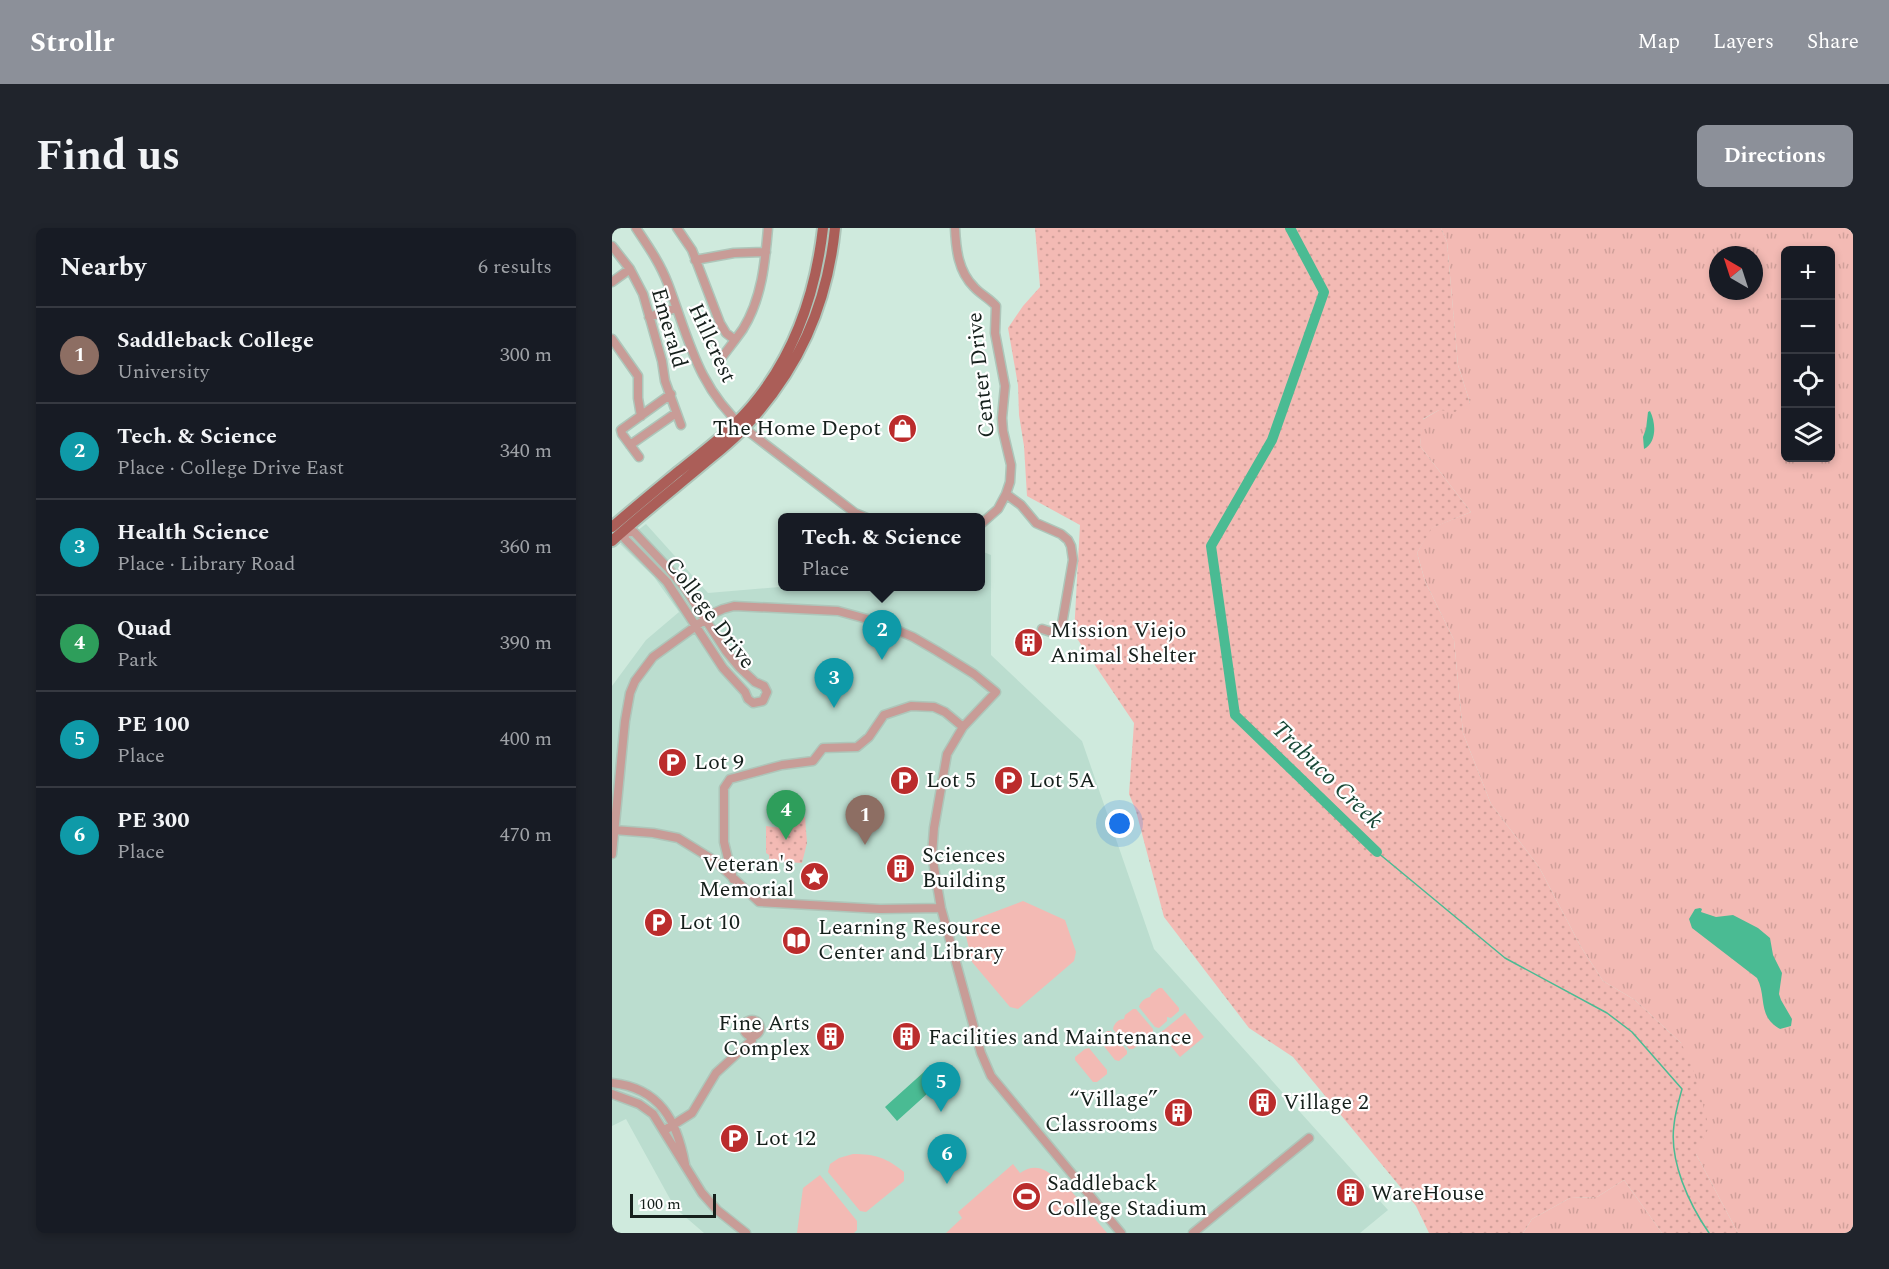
<!DOCTYPE html>
<meta charset="utf-8">
<style>
body{margin:0;font-family:Spectral,serif;background:#20242c;color:#f1f3f6}
.controls{position:absolute;right:18px;top:18px;display:grid;overflow:hidden;border-radius:9px;box-shadow:0 3px 9px #0003}
.controls button{width:54px;height:54px;display:grid;place-items:center;padding:0;border:0;border-bottom:2px solid #363941;background:#171b24;color:#f1f3f6;font:30px sans-serif}
.compass{position:absolute;left:1097px;top:18px;width:54px;height:54px;border-radius:50%;background:#171b24;box-shadow:0 3px 9px #0003;rotate:321deg}
.scale{position:absolute;left:18px;bottom:15px;width:86px;box-sizing:border-box;padding-left:6px;border:3px solid #16201c;border-top:0;font-size:16px;line-height:21px;white-space:nowrap;color:#16201c;-webkit-text-stroke:4px #fff;paint-order:stroke}
.you{position:absolute;left:508px;top:596px;width:21px;height:21px;margin:-15px;border:4px solid #fff;border-radius:50%;background:#1a73e8;box-shadow:0 0 0 9px #1a73e833}
.badge{display:grid;place-items:center;width:39px;height:39px;border-radius:50%;background:#8c9099;color:#fff;font-size:20px;font-weight:700}
.pin{position:absolute;translate:-50% -50px;filter:drop-shadow(0 2px 3px #0008)}
.pin::after{content:'';position:absolute;top:32px;width:21px;height:18px;background:inherit;clip-path:polygon(0 0,100% 0,50% 100%)}
.popup{position:absolute;left:166px;top:285px;width:207px;height:78px;box-sizing:border-box;display:grid;place-content:center;border-radius:9px;background:#171b24;filter:drop-shadow(0 2px 4px #0005);font-size:20px;white-space:nowrap;color:#9ea1a6}
.popup b{font-size:22px;color:#f1f3f6}
.popup::after{content:'';position:absolute;left:50%;top:100%;margin-left:-12px;border:12px solid transparent;border-top-color:#171b24}
.list{margin:0;padding:0;list-style:none}
h2{display:flex;justify-content:space-between;align-items:center;height:78px;margin:0;padding:0 24px;font-size:26px}
h2 small{font-size:20px;font-weight:400;color:#9ea1a6}
.list li{display:grid;grid-template-columns:39px 1fr auto;gap:18px;align-items:center;box-sizing:border-box;height:96px;padding:0 24px;border-top:2px solid #363941}
.list b{display:block;font-size:22px;white-space:nowrap}
.list p{margin:0;font-size:20px;white-space:nowrap;color:#9ea1a6}
.list em{font-size:20px;font-style:normal;color:#9ea1a6}
.icon{flex:none;width:33px;height:33px;fill:none;stroke:currentColor;stroke-width:2;stroke-linecap:round;stroke-linejoin:round}
.map{position:relative;flex:none;width:1241px;height:1005px;overflow:hidden;border-radius:9px}
header{display:flex;align-items:center;gap:36px;box-sizing:border-box;height:84px;padding:0 30px;background:#8c9099;color:#fff}
header strong{font-size:28px}
nav{display:flex;gap:33px;margin-inline-start:auto;font-size:21px}
.intro{display:flex;align-items:center;justify-content:space-between;box-sizing:border-box;height:144px;padding:0 36px}
h1{margin:0;font-size:42px}
.button{padding:15px 27px;border-radius:9px;background:#8c9099;color:#fff;font-size:21px;font-weight:700}
main{display:flex;gap:36px;padding:0 36px}
aside{flex:1;background:#171b24;border-radius:9px;box-shadow:0 3px 9px #0003}
.map>svg:first-child{display:block}
.built{fill:#bbddcf}
.grass{fill:url(#grass-tufts);fill-rule:evenodd}
.park{fill:url(#park-dots)}
.pitch{fill:#f3bab4}
.water{fill:#4abb93}
.lines{fill:none;stroke-linecap:round;stroke-linejoin:round}
.stream{stroke:#4abb93;stroke-width:1.5}
.river{stroke:#4abb93;stroke-width:10}
.minor-casing{stroke:#aec6ba;stroke-width:11}
.major-casing{stroke:#aec6ba;stroke-width:14}
.minor{stroke:#c89c97;stroke-width:8}
.major{stroke:#ab5e58;stroke-width:10}
.labels{text-anchor:middle;dominant-baseline:central;stroke-width:4.5;stroke-linejoin:round;paint-order:stroke}
.street-label{font-size:22px;fill:#16201c;stroke:#fff}
.poi-label{font-size:22px;fill:#16201c;stroke:#fff;text-anchor:start}
.water-label{font-size:24px;font-style:italic;fill:#194938;stroke:#fff}
</style>
<header>
<strong>Strollr</strong>
<nav><a>Map</a><a>Layers</a><a>Share</a></nav>
</header>
<div class="intro"><h1>Find us</h1><a class="button">Directions</a></div>
<main>
<aside>
<h2>Nearby<small>6 results</small></h2>
<ul class="list">
<li><span class="badge" style="background:#8d6e63">1</span><div><b>Saddleback College</b><p>University</p></div><em>300 m</em></li>
<li><span class="badge" style="background:#0f9aa8">2</span><div><b>Tech. &amp; Science</b><p>Place · College Drive East</p></div><em>340 m</em></li>
<li><span class="badge" style="background:#0f9aa8">3</span><div><b>Health Science</b><p>Place · Library Road</p></div><em>360 m</em></li>
<li><span class="badge" style="background:#2e9e5b">4</span><div><b>Quad</b><p>Park</p></div><em>390 m</em></li>
<li><span class="badge" style="background:#0f9aa8">5</span><div><b>PE 100</b><p>Place</p></div><em>400 m</em></li>
<li><span class="badge" style="background:#0f9aa8">6</span><div><b>PE 300</b><p>Place</p></div><em>470 m</em></li>
</ul>
</aside>
<div class="map">
<svg width="1241" height="1005" viewBox="0 0 1241 1005">
<defs>
<pattern id="grass-tufts" width="24" height="20" patternUnits="userSpaceOnUse" patternTransform="scale(1.5)"><rect width="24" height="20" fill="#f3bab4"/><path d="M3 7l-1-3M5 7V3M7 7l1-3M15 17l-1-3M17 17v-4M19 17l1-3" fill="none" stroke="#d0a09a"/></pattern>
<pattern id="park-dots" width="8" height="8" patternUnits="userSpaceOnUse" patternTransform="scale(1.5)"><rect width="8" height="8" fill="#f3bab4"/><path d="M2 2h.1M6 6h.1" fill="none" stroke="#d0a09a" stroke-width="1.8" stroke-linecap="round"/></pattern>
</defs>
<rect width="100%" height="100%" fill="#cfeadd"/>
<path class="built" d="M34,296L96,365L179,358H369V323L379,327V427L470,513L542,721L776,982L748,1005H92L63,980L14,891L0,898V458L34,412L67,384L42,349L8,316Z"/>
<path class="grass" d="M829,0H1241V1005H1126L1084,926L1069,815L1023,772L991,753L969,719L927,639L879,576L851,505L842,412L813,353L805,325L819,300L859,284L808,218L810,192L827,182L858,175L846,137L835,14ZM1174,22H1218V230H1174ZM1106,27H1142V63H1106Z
M1012,952L1050,1005H911L920,991L958,970L985,969Z"/>
<path class="park" d="M423,0H829L835,14L846,137L858,175L843,184L827,182L811,191L808,218L859,284L820,300L805,325L813,353L842,412L851,505L879,576L927,639L969,719L991,753L1023,772L1069,815L1080,837L1097,899L1084,926L1126,1005H1050L1012,952L985,969L958,970L920,991L911,1005H817L804,978L681,829L637,800L552,689L524,583L517,566L522,495L462,406L468,297L415,268L412,218L407,187L406,157L396,100L411,78L428,59Z
M170,588L193,589L195,615L190,635L157,633V627L154,625V598L169,600Z"/>
<path class="pitch" d="M411,673L453,692L464,724L462,733L406,781L398,779L360,734L354,708L361,692Z
M547,760H550L567,780V783L559,790L555,789V793L547,800L543,799L527,779C528,774 533,770 538,769L539,766Z
M521,781H524L541,801V805L533,811H530L529,815L521,821H517L501,801C502,795 507,791 512,791L513,787Z
M573,785L592,809L568,829L548,805Z
M495,803H499L515,823V826L507,833L503,832L487,812V809Z
M477,820L495,842V846L485,854H481L463,832V829L473,821Z
M241,926C263,926 275,930 292,944V953L254,984L248,983L216,944L218,936L227,930Z
M401,936L408,945C422,935 434,940 445,952L448,950L495,1005H334L350,990L346,984Z
M208,947L245,993V1002L242,1005H185L191,960Z"/>
<path class="water" d="M1038,183C1044,195 1045,214 1032,221L1031,209L1034,201L1036,184Z
M1088,680L1090,681L1089,684L1104,689L1121,687L1146,700L1158,710L1161,727L1170,745L1167,766L1169,772L1180,791L1179,798L1168,801C1145,788 1155,769 1145,750L1080,700L1077,691L1083,681Z
M313,843L326,856L285,893L273,879Z"/>
<g class="lines">
<path class="stream" d="M765,624L893,730L995,785L1020,804L1070,861C1067,872 1063,885 1062,897C1057,933 1077,976 1097,1005"/>
<path class="river" d="M678,0L712,64L660,212L599,318L623,487L765,624"/>
<defs>
<path id="minor" d="M24,0C36,18 48,35 56,56C77,111 85,158 132,200L234,278L243,285L255,290
M65,0L80,22L108,95L114,105L123,112
M343,0C344,21 346,43 362,59C368,66 377,70 384,78L383,105L393,158L390,190L391,203L399,237L398,254L394,266L386,281L369,296
M0,18L18,41L31,66L50,133L53,153L69,197
M83,32L122,25L154,24
M0,54L18,41
M37,89L64,80
M0,111L26,148V170L29,188
M108,132C116,121 124,111 131,101C150,70 153,35 156,0
M18,217L64,185
M27,229L10,206L9,202L59,166
M394,266L409,277L424,295L449,306L456,312L459,318L461,332L449,402L442,405L430,401
M12,302L22,304L56,340L72,359L114,423L127,439L143,454L152,458L155,464L151,473L141,475L136,471L133,464L111,440L55,354L13,311Z
M2,602L41,605L66,610L103,633L147,674L268,681L329,680
M0,626L13,493L18,465L23,453L41,429L102,385L111,381L122,378L226,383L266,394L301,409L325,423L362,446L384,464L351,499L335,526L322,600L320,627L329,680L369,825L379,848L509,1005
M121,651L112,614V560L118,551L170,537L201,533L211,520L245,519L257,509L272,487L299,478L322,479L333,484L351,499
M132 800a8 8 0 1 1 16 0a8 8 0 1 1-16 0Z
M0,855C48,860 65,893 73,936
M0,866L27,876L41,886L90,965L105,982L134,1005
M53,902L80,885L104,845L140,812V808
M581,1005L697,910"/>
<path id="major" d="M0,299C22,280 44,262 67,243C95,221 125,198 147,169C185,120 204,61 211,0
M0,313C31,285 63,260 95,233C107,223 121,212 132,200C186,142 215,79 223,0"/>
</defs>
<use href="#minor" class="minor-casing"/>
<use href="#major" class="major-casing"/>
<use href="#minor" class="minor"/>
<use href="#major" class="major"/>
</g>
<defs>
<symbol id="shop-disc" viewBox="-11 -11 22 22"><circle r="9.5" fill="#bb2c2c" stroke="#fff"/><path d="M-5-2.5h2.3a2.7 3.5 0 0 1 5.4 0H5L5.5 6h-11ZM-1.5-2.5h3a1.5 2.3 0 0 0-3 0Z" fill="#fff"/></symbol>
<symbol id="building-disc" viewBox="-11 -11 22 22"><circle r="9.5" fill="#bb2c2c" stroke="#fff"/><path d="M-4-6H4V6H1V3H-1V6H-4ZM-2.5-4.3h1.7v1.8h-1.7ZM.8-4.3h1.7v1.8H.8ZM-2.5-1h1.7V.8h-1.7ZM.8-1h1.7V.8H.8Z" fill="#fff"/></symbol>
<symbol id="parking-disc" viewBox="-11 -11 22 22"><circle r="9.5" fill="#bb2c2c" stroke="#fff"/><path d="M-3.5-5.5H1a3.5 3.5 0 0 1 0 7H-1V5.5H-3.5ZM-1-3.4V-.6H.8a1.4 1.4 0 0 0 0-2.8Z" fill="#fff"/></symbol>
<symbol id="sight-disc" viewBox="-11 -11 22 22"><circle r="9.5" fill="#bb2c2c" stroke="#fff"/><path d="M0-6L1.8-2.2L6-1.7L2.9 1.2L3.7 5.4L0 3.3L-3.7 5.4L-2.9 1.2L-6-1.7L-1.8-2.2Z" fill="#fff"/></symbol>
<symbol id="library-disc" viewBox="-11 -11 22 22"><circle r="9.5" fill="#bb2c2c" stroke="#fff"/><path d="M-6-4Q-3-5.5-.7-3.5V5Q-3 3-6 4ZM6-4Q3-5.5 .7-3.5V5Q3 3 6 4Z" fill="#fff"/></symbol>
<symbol id="stadium-disc" viewBox="-11 -11 22 22"><circle r="9.5" fill="#bb2c2c" stroke="#fff"/><path d="M0-5a6.5 5 0 1 0 0 10a6.5 5 0 1 0 0-10ZM-3.5-1.8h7v3.6h-7Z" fill="#fff"/></symbol>
</defs>
<g fill-rule="evenodd">
<use href="#shop-disc" x="274" y="184" width="33" height="33"/>
<use href="#building-disc" x="400" y="398" width="33" height="33"/>
<use href="#parking-disc" x="44" y="518" width="33" height="33"/>
<use href="#parking-disc" x="276" y="536" width="33" height="33"/>
<use href="#parking-disc" x="380" y="536" width="33" height="33"/>
<use href="#building-disc" x="272" y="624" width="33" height="33"/>
<use href="#sight-disc" x="186" y="632" width="33" height="33"/>
<use href="#parking-disc" x="30" y="678" width="33" height="33"/>
<use href="#library-disc" x="168" y="696" width="33" height="33"/>
<use href="#building-disc" x="202" y="792" width="33" height="33"/>
<use href="#building-disc" x="278" y="792" width="33" height="33"/>
<use href="#building-disc" x="634" y="858" width="33" height="33"/>
<use href="#building-disc" x="550" y="868" width="33" height="33"/>
<use href="#parking-disc" x="106" y="894" width="33" height="33"/>
<use href="#building-disc" x="722" y="948" width="33" height="33"/>
<use href="#stadium-disc" x="398" y="952" width="33" height="33"/>
</g>
<g class="labels">
<g class="street-label">
<text transform="translate(57 100) rotate(74)">Emerald</text>
<text transform="translate(100 115) rotate(65)">Hillcrest</text>
<text transform="translate(369 147) rotate(-96)">Center Drive</text>
<text transform="translate(98 385) rotate(53)">College Drive</text>
</g>
<g class="poi-label">
<text x="269" y="200" text-anchor="end">The Home Depot</text>
<text x="438" y="402">Mission Viejo<tspan x="438" dy="25">Animal Shelter</tspan></text>
<text x="82" y="534">Lot 9</text>
<text x="314" y="552">Lot 5</text>
<text x="417" y="552">Lot 5A</text>
<text x="310" y="627">Sciences<tspan x="310" dy="25">Building</tspan></text>
<text x="182" y="636" text-anchor="end">Veteran's<tspan x="182" dy="25">Memorial</tspan></text>
<text x="67" y="694">Lot 10</text>
<text x="206" y="699">Learning Resource<tspan x="206" dy="25">Center and Library</tspan></text>
<text x="198" y="795" text-anchor="end">Fine Arts<tspan x="198" dy="25">Complex</tspan></text>
<text x="316" y="809">Facilities and Maintenance</text>
<text x="546" y="871" text-anchor="end">“Village”<tspan x="546" dy="25">Classrooms</tspan></text>
<text x="671" y="874">Village 2</text>
<text x="143" y="910">Lot 12</text>
<text x="435" y="955">Saddleback<tspan x="435" dy="25">College Stadium</tspan></text>
<text x="759" y="965">WareHouse</text>
</g>
<g class="water-label">
<text transform="translate(715 547) rotate(44)">Trabuco Creek</text>
</g>
</g>
</svg>
<div class="controls">
<button>+</button>
<button>−</button>
<button><svg class="icon" aria-label="locate" viewBox="0 0 24 24"><circle cx="12" cy="12" r="6"/><path d="M12 2v4M12 18v4M2 12h4M18 12h4"/></svg></button>
<button><svg class="icon" aria-label="layers" viewBox="0 0 24 24"><path d="M12 4l9 5-9 5-9-5zM3 14l9 5 9-5"/></svg></button>
</div>
<svg class="compass" viewBox="-18 -18 36 36"><path d="M0-13l5 13h-10z" fill="#e53935"/><path d="M0 13l5-13h-10z" fill="#9ea1a6"/></svg>
<div class="scale">100 m</div>
<div class="you"></div>
<div class="pin badge" style="left:253px;top:617px;background:#8d6e63">1</div>
<div class="pin badge" style="left:270px;top:432px;background:#0f9aa8">2</div>
<div class="popup"><b>Tech. &amp; Science</b>Place</div>
<div class="pin badge" style="left:222px;top:480px;background:#0f9aa8">3</div>
<div class="pin badge" style="left:174px;top:612px;background:#2e9e5b">4</div>
<div class="pin badge" style="left:329px;top:884px;background:#0f9aa8">5</div>
<div class="pin badge" style="left:335px;top:956px;background:#0f9aa8">6</div>
</div>
</main>
